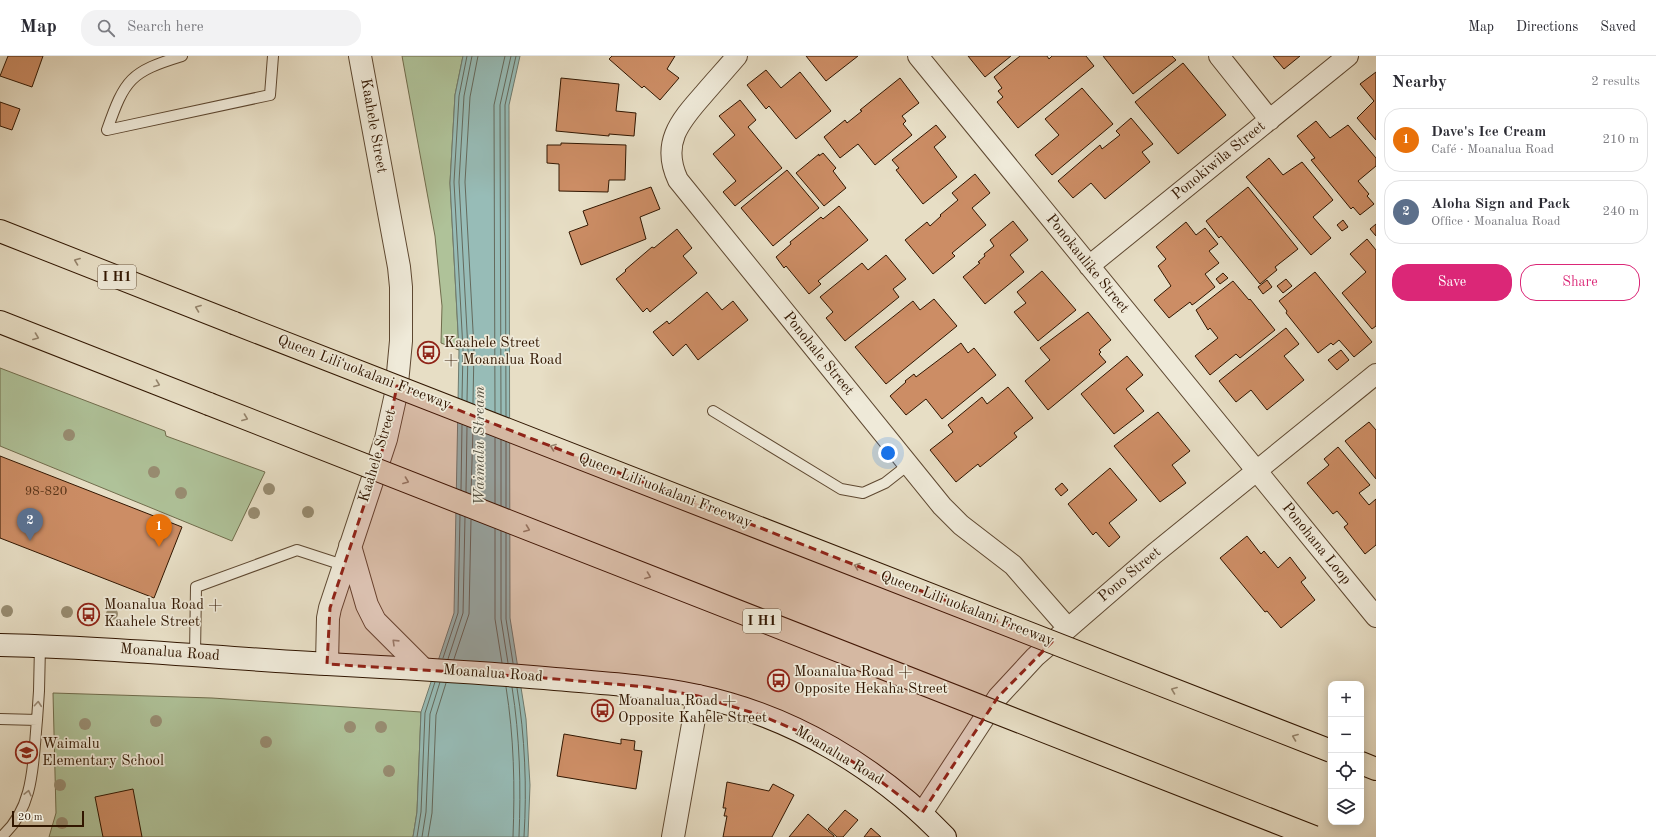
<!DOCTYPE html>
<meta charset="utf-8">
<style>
body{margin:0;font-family:"Old Standard TT",serif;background:#f2f2f3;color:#2b2b33}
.controls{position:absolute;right:12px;bottom:12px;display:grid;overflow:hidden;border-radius:8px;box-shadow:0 2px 10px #0003}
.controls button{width:36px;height:36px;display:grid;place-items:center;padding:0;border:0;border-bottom:1px solid #e1e1e2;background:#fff;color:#2b2b33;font:20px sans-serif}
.scale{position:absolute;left:12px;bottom:10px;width:72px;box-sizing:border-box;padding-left:4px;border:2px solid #311600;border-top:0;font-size:11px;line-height:14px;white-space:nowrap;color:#311600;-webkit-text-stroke:3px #efead9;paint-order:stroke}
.you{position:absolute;left:888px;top:397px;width:14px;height:14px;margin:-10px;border:3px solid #fff;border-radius:50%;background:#1a73e8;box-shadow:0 0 0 6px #1a73e833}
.badge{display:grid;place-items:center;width:26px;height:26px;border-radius:50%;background:#db2777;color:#fff;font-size:13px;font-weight:700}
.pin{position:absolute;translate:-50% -33px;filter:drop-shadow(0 1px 2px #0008)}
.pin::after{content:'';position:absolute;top:21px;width:14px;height:12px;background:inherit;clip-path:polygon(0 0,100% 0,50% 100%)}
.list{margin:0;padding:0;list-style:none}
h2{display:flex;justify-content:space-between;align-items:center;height:52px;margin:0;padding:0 16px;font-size:17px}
h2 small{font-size:13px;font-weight:400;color:#7c7c81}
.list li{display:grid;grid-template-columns:26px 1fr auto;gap:12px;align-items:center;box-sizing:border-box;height:64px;margin:0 8px 8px;padding:0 8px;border:1px solid #e1e1e2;border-radius:16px}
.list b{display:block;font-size:15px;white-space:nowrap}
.list p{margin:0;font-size:13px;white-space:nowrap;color:#7c7c81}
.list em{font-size:13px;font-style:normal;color:#7c7c81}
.actions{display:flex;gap:8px;padding:12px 16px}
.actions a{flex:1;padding:9px 0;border:1px solid #db2777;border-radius:16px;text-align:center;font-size:14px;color:#db2777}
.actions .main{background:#db2777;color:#fff}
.icon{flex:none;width:22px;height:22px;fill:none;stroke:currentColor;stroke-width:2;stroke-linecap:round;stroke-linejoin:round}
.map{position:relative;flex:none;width:1376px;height:781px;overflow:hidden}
header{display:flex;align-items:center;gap:24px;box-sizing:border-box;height:56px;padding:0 20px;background:#fff;border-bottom:1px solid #e1e1e2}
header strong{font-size:19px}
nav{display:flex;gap:22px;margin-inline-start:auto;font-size:14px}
.search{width:280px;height:36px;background:#f2f2f3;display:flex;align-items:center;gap:10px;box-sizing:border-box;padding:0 14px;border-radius:16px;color:#7c7c81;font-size:15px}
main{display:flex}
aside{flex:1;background:#fff}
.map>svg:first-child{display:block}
.green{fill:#afc299;stroke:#706c4c}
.water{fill:#97bcb7;stroke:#6e7a6e}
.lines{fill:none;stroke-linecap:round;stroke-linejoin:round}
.shore{stroke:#64695c;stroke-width:1}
.building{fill:#cc8d65;stroke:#311600}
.service-casing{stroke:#5e4831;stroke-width:12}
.minor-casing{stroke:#5e4831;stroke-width:22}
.tertiary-casing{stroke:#5e4831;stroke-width:24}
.secondary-casing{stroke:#311600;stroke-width:24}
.motorway-casing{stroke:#311600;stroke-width:24}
.service{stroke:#efead9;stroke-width:10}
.minor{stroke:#efead9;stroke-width:20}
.tertiary{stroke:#efead9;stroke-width:22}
.secondary{stroke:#efead9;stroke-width:22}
.motorway{stroke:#e7dec5;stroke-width:22}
.motorway-bridge-casing{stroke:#311600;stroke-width:24;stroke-linecap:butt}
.motorway-bridge{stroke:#e7dec5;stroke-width:22}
.tree{fill:#988d72}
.oneway{stroke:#95846c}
.oneway2{stroke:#9a8b77}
.marked{fill:#8f2418;fill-opacity:0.2;stroke:#8f2418;stroke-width:3;stroke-dasharray:8 5;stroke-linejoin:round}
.labels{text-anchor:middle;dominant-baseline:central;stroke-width:3.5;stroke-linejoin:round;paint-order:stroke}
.number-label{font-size:13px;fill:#583419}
.shield{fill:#efead9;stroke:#6a5641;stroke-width:1}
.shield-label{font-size:14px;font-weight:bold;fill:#311600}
.street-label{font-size:15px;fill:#311600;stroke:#efead9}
.poi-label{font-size:15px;fill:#311600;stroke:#efead9;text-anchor:start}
.water-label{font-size:16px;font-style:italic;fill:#555040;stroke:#efead9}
</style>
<header>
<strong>Map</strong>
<div class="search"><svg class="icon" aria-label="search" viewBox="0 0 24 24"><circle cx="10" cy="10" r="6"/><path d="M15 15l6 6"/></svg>Search here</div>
<nav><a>Map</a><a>Directions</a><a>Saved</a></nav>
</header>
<main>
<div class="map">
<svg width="1376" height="781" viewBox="0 0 1376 781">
<rect width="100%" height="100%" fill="#e7dec5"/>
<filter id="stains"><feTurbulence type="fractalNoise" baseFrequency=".005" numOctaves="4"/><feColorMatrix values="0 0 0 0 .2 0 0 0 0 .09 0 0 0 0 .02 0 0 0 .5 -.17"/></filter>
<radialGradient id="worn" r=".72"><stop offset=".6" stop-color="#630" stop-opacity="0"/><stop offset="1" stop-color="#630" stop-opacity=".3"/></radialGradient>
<path class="green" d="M402,0H463L455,39L450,127L459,294L441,287L442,250L435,180Z
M0,312L165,375L166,380L265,416L232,485L0,390Z
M53,637L212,642L421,656L417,756L413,781H49L56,757Z"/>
<path class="water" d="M463,0H520L509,49L510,562L526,663L530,729L528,781H413L417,756L421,656L454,557L459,294L450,127L455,39Z"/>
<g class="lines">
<path class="shore" d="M462,343L463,294L454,126L459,40L467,0
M467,345L468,294L459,126L464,40L472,0
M473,347L474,293L465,126L470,41L478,0
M495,356L494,49L505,0
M501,358L500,49L511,0
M506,360L505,49L516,0
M495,382V447
M501,384V450
M506,386V451
M461,434L462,369
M466,436L467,371
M471,438L473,373
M495,473V563L502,607
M501,475V563L508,607
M506,477V563L513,607
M443,602L458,557L460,459
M448,603L463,557L465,461
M454,603L469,558L471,464
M506,631C514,681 515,730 513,781
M512,631C520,681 521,731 519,781
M517,632C525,681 527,731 524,781
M417,781L421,756L425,657L435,626
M422,781L426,756L430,658L440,626
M428,781L432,757L436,659L446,627"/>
</g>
<path class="building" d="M8,0H43L32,31L0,20Z
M612,0H675L667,13L679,22L660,44L644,30L642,32L609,3Z
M806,0H858L826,25Z
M968,0H1011L985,21Z
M1020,0H1047L1049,3L1052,0H1086L1094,10L1018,72L997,46L1003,41L998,35L1002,32L994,21Z
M1103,0H1172L1176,4L1133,38Z
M1273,0H1300L1284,13Z
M1183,7L1226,59L1178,98L1135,46Z
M766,14L781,32L800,16L831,55L796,83L769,50L766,53L747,29Z
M1376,16V84L1357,62L1374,45L1360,28Z
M561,22L619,28L616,55L636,57L634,80L609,78V80L556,75Z
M900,22L919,47L902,60L906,65L903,68L912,79L875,109L858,88L840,102L824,81L845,64L847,67L862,55L860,54Z
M1082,32L1113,68L1052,119L1035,99L1059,79L1045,63Z
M740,44L756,64L748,71L782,112L735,150L723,136L736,125L713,98L735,79L719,60Z
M0,46L20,53L12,74L0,70Z
M1131,62L1153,88L1142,96L1150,106L1105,143L1091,127L1073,142L1058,125L1100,89L1102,93L1120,79L1116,75Z
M1316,65L1330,82L1348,69L1376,102V110L1358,125L1369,138L1367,140L1374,148L1360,159L1353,151L1351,153L1311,104L1315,102L1297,80Z
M936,69L946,81L934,91L957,121L923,148L896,114L899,112L892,104Z
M561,87L626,89L625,124H609L608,136L559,135V108L547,107V89H561Z
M823,97L836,112L833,115L846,132L824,150L796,117L819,98V100Z
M1269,102L1283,119L1302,106L1333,144L1313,161L1331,182L1311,199L1246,121Z
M787,114L819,152L773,190L741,152Z
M975,118L990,137L972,152L986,169L952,197L955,200L933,218L905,184L927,166L930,170L941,160L940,159L958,144L952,137Z
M651,131L660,153L640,161L646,183L581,209L569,176L588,169L583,155Z
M1248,131L1298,193L1275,211L1277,214L1260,228L1221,180L1219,182L1206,165Z
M839,150L868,184L818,225L821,228L809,238L786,210L784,212L776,201L791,188L790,186L821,161L823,163Z
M1343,164L1348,171L1342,175L1337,169Z
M1013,165L1028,184L1010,199L1024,216L985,248L963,221L980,207L978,206L985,200L984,198L994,190L990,184Z
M1186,166L1196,179L1205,172L1218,188L1209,195L1219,207L1205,218L1215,231L1195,247L1192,249L1190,246L1169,262L1154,244L1171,230L1158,210L1166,203L1156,191Z
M1376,168V180L1370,173Z
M677,173L692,192L683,200L697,217L650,256L647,252L643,256L616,223L626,215L625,214L652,191L654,192Z
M1367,183L1376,194V270L1372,273L1342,237L1366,216L1350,198Z
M886,199L906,223L893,233L899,241L845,285L826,262L833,256L820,241L862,207L868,214Z
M1042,215L1076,254L1038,285L1014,256L1026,247L1017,236Z
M1315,216L1372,286L1354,301L1339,284L1333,289L1331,287L1318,297L1286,257L1287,255L1279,245Z
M1223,217L1228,222L1220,228L1216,223Z
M1286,223L1292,230L1283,237L1277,230Z
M1267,224L1272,231L1263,238L1258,231Z
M1233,225L1249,244L1250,243L1275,274L1240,302L1236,298L1210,319L1195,300L1218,282L1210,272L1208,274L1196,254Z
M707,236L722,254L733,245L748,264L698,304L686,288L673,300L653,276L667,265L669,268Z
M934,243L957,270L886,328L855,291L913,245L920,254Z
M1088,256L1111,284L1099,294L1101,296L1099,298L1106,306L1048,354L1025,325L1050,304L1040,292Z
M1286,272L1299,288L1284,300L1304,324L1267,354L1251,334L1236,346L1219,325Z
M961,287L968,297L974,292L996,319L942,363L926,343L906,359L890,340L906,326L905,325L914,318L916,321Z
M1341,294L1349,304L1337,314L1328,304Z
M1127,300L1143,319L1126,333L1144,355L1114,378L1081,338Z
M1008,331L1033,362L1014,377L1017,381L980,411L978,408L956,426L930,394L953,376L948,369L982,341L987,348Z
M1158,356L1190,395L1172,409L1186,427L1160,446L1114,390Z
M1369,366L1376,374V423L1345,385Z
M1338,391L1370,429L1359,437L1369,449L1376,443V489L1365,498L1344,471L1348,468L1337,455L1333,458L1307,427L1329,409L1324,403Z
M0,400L182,471L154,542L0,482Z
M1110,412L1137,444L1109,467L1120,481L1109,491L1096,476L1093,479L1068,448Z
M1062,427L1068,434L1061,440L1055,433Z
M1247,480L1261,498L1264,495L1278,512L1290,501L1306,522L1301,526L1315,544L1281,572L1267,555L1265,556L1220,502Z
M564,678L621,688V683L635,685L634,694L642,695L636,733L557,720Z
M727,726L769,735L773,728L794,739L772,781H723L727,760H724L726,752H723Z
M133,733L142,781H103L95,741Z
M845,754L858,764L843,781H837L828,773Z
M808,758L834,780V781H789Z
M871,772L881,781H864Z"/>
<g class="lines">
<defs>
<path id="service" d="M182,0C130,16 125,23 107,74L270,39L273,0
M713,355L841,433L863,437L885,427L908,409
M195,599L196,531L297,494L343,509
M0,663L37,664L39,635L40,590
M1,781C35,752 33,705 37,664"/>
<path id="minor" d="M737,0C726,13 714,26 703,39C679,66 661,88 678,124L942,450L961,469L1013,509L1068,572
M918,0L1376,561
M1219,0L1270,64
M1089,210L1348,0
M922,757L998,641L1035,601L1154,498L1376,318"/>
<path id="tertiary" d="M350,490L367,549L375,565L423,613
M327,608L328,562L330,552L386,383L396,338L401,285V231L399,211L360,0
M673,781L698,640"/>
<path id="secondary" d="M0,589C109,591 218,602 327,608C403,612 479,616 555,623C603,627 651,630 698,640C792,660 879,712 945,781"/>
<path id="motorway" d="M0,175L234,267
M0,266L209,348
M1361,707L1376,713"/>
</defs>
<use href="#service" class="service-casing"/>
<use href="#minor" class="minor-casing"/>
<use href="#tertiary" class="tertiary-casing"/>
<use href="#secondary" class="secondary-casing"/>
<use href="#motorway" class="motorway-casing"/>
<use href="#service" class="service"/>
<use href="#minor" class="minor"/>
<use href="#tertiary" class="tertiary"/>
<use href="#secondary" class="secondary"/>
<use href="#motorway" class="motorway"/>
<defs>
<path id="motorway-bridge" d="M234,267L1331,695
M209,348L1314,781"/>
</defs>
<use href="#motorway-bridge" class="motorway-bridge-casing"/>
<use href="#motorway-bridge" class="motorway-bridge"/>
</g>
<g class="tree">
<circle cx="69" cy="379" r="6"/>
<circle cx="154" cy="416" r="6"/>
<circle cx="269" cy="433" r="6"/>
<circle cx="181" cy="437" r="6"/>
<circle cx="308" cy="456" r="6"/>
<circle cx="254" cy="457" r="6"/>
<circle cx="7" cy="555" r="6"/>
<circle cx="67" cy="556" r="6"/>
<circle cx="112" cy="558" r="6"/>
<circle cx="156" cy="665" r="6"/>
<circle cx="85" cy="668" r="6"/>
<circle cx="350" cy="671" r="6"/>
<circle cx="381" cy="671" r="6"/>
<circle cx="266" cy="686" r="6"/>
<circle cx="127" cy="705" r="6"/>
<circle cx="389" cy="715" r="6"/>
<circle cx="60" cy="729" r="6"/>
<circle cx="62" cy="767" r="6"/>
</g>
<defs><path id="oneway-chevron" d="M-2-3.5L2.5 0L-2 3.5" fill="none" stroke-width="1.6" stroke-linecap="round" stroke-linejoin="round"/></defs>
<g class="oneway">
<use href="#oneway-chevron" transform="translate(77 205) rotate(-159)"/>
<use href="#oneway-chevron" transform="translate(198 252) rotate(-159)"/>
<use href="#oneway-chevron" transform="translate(36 281) rotate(21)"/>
<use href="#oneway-chevron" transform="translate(157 328) rotate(21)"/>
<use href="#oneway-chevron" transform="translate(245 362) rotate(21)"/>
<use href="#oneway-chevron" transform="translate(553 391) rotate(-159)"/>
<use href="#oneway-chevron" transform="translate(406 425) rotate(21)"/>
<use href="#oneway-chevron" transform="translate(527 473) rotate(21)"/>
<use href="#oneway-chevron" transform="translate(857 510) rotate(-159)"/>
<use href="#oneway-chevron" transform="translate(648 520) rotate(21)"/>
<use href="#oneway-chevron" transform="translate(1174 634) rotate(-159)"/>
<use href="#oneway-chevron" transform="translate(1295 681) rotate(-159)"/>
</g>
<g class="oneway2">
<use href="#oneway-chevron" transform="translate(395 586) rotate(-136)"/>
<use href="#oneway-chevron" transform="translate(38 648) rotate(-85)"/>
<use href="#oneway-chevron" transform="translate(28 737) rotate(-76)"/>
</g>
<path class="marked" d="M397,330L1052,586L998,641L922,757L866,714L812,681L760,659L698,640L648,631L533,621L327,608L330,552L386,383Z"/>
<defs>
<symbol id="bus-ring" viewBox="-11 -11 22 22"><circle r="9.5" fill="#efead9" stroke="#8f2418" stroke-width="1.5"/><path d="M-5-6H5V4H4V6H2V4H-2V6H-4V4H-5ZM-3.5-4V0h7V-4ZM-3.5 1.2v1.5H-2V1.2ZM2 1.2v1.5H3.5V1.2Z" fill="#8f2418"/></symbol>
<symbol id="school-ring" viewBox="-11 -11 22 22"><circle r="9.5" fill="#efead9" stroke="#8f2418" stroke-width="1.5"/><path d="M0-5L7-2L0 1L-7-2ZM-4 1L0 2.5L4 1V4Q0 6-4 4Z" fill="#8f2418"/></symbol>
</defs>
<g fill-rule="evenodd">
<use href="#bus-ring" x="416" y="284" width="25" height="25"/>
<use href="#bus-ring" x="76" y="546" width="25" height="25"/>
<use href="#bus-ring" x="766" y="612" width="25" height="25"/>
<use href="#bus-ring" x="590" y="642" width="25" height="25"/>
<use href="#school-ring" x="14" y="684" width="25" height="25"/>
</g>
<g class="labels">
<g class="number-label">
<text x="46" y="435">98-820</text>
</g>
<g class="shield">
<rect x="98" y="209" width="38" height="24" rx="3"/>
<rect x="743" y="553" width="38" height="24" rx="3"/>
</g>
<g class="shield-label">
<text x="117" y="221">I H1</text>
<text x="762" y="565">I H1</text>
</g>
<g class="street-label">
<text transform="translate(373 70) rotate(80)">Kaahele Street</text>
<text transform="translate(1219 105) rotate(-39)">Ponokiwila Street</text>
<text transform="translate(1087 208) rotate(51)">Ponokaulike Street</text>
<text transform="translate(818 298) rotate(51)">Ponohale Street</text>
<text transform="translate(364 317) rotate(21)">Queen Liliʻuokalani Freeway</text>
<text transform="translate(378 400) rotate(-73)">Kaahele Street</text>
<text transform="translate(665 435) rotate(21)">Queen Liliʻuokalani Freeway</text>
<text transform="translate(1316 488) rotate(51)">Ponohana Loop</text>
<text transform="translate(1130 519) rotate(-40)">Pono Street</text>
<text transform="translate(967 553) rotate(21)">Queen Liliʻuokalani Freeway</text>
<text transform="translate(170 597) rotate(4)">Moanalua Road</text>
<text transform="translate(493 618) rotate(4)">Moanalua Road</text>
<text transform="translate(839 700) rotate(31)">Moanalua Road</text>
</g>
<g class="poi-label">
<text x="444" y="287">Kaahele Street<tspan x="444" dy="17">+ Moanalua Road</tspan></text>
<text x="104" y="549">Moanalua Road +<tspan x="104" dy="17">Kaahele Street</tspan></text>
<text x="794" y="616">Moanalua Road +<tspan x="794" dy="17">Opposite Hekaha Street</tspan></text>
<text x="618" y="645">Moanalua Road +<tspan x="618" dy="17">Opposite Kahele Street</tspan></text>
<text x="42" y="688">Waimalu<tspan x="42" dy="17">Elementary School</tspan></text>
</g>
<g class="water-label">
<text transform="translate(480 390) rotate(-90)">Waimalu Stream</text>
</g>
</g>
<rect width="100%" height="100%" filter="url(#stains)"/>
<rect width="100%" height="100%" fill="url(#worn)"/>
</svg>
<div class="controls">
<button>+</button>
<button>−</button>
<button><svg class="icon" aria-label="locate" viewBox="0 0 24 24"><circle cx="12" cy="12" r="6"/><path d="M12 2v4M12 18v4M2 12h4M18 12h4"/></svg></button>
<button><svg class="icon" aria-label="layers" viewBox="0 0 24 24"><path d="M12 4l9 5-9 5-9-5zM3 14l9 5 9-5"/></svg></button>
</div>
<div class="scale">20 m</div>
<div class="you"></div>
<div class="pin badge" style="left:159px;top:491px;background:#e8710a">1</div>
<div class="pin badge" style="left:30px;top:485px;background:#5c6f8a">2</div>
</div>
<aside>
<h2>Nearby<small>2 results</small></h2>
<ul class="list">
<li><span class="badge" style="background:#e8710a">1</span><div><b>Dave's Ice Cream</b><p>Café · Moanalua Road</p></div><em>210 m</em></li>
<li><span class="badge" style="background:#5c6f8a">2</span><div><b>Aloha Sign and Pack</b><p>Office · Moanalua Road</p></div><em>240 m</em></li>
</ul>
<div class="actions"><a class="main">Save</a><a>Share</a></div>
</aside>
</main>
